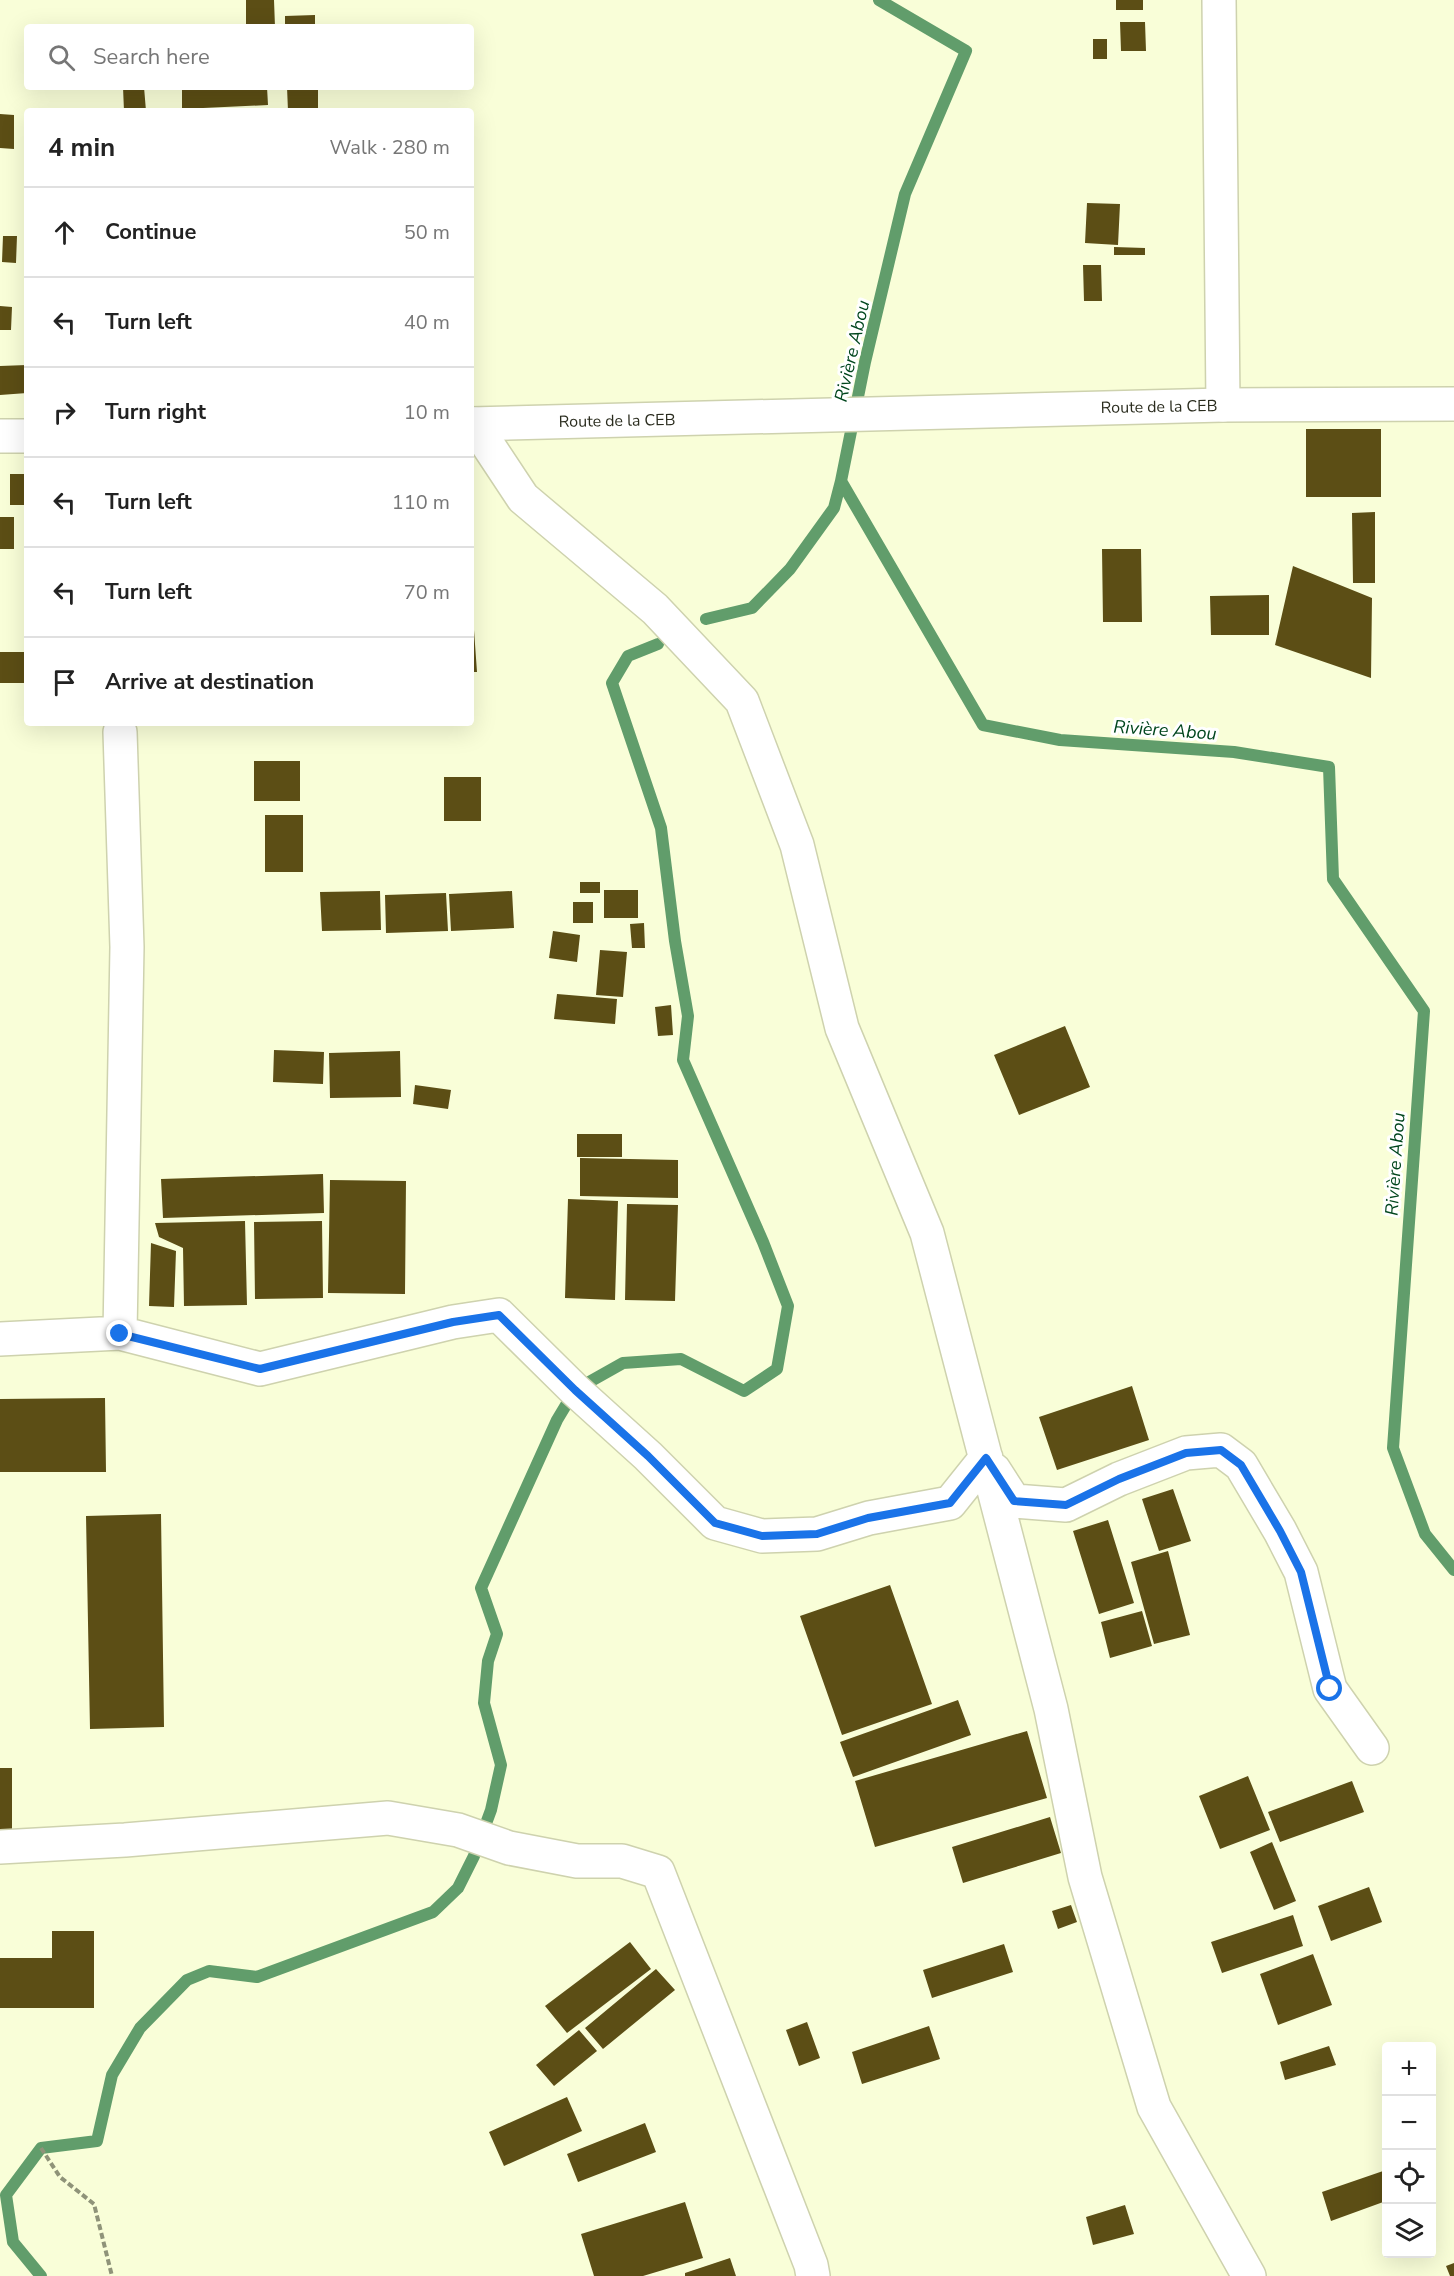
<!DOCTYPE html>
<meta charset="utf-8">
<style>
body{margin:0;font-family:"Nunito Sans",sans-serif;background:#f2f2f2;color:#222}
.controls{position:absolute;right:18px;bottom:18px;display:grid;overflow:hidden;border-radius:6px;box-shadow:0 6px 24px #0002}
.controls button{width:54px;height:54px;display:grid;place-items:center;padding:0;border:0;border-bottom:2px solid #e0e0e0;background:#fff;color:#222;font:30px sans-serif}
.stop{position:absolute;width:18px;height:18px;margin:-14px;border:4px solid #1a73e8;border-radius:50%;background:#fff}
.stop.end{background:#1a73e8;border-color:#fff;box-shadow:0 2px 6px #0008}
.list{margin:0;padding:0;list-style:none}
h2{display:flex;justify-content:space-between;align-items:center;height:78px;margin:0;padding:0 24px;font-size:26px}
h2 small{font-size:20px;font-weight:400;color:#767676}
.list li{display:grid;grid-template-columns:39px 1fr auto;gap:18px;align-items:center;box-sizing:border-box;height:90px;padding:0 24px;border-top:2px solid #e0e0e0}
.list b{display:block;font-size:22px;white-space:nowrap}
.list em{font-size:20px;font-style:normal;color:#767676}
.icon{flex:none;width:33px;height:33px;fill:none;stroke:currentColor;stroke-width:2;stroke-linecap:round;stroke-linejoin:round}
.map{position:relative;flex:none;width:1454px;height:2276px;overflow:hidden}
.search{position:absolute;background:#fff;box-shadow:0 6px 24px #0002;left:24px;top:24px;width:450px;height:66px;display:flex;align-items:center;gap:15px;box-sizing:border-box;padding:0 21px;border-radius:6px;color:#767676;font-size:22px}
.panel{position:absolute;background:#fff;box-shadow:0 6px 24px #0002;left:24px;top:108px;width:450px;height:618px;border-radius:6px}
.map>svg:first-child{display:block}
.lines{fill:none;stroke-linecap:round;stroke-linejoin:round}
.stream{stroke:#619d6b;stroke-width:12}
.building{fill:#5c4e15}
.street-casing{stroke:#ced2ae;stroke-width:36}
.secondary-casing{stroke:#ced2ae;stroke-width:36}
.path{stroke:#8f9379;stroke-width:4;stroke-dasharray:6 3;stroke-linecap:butt}
.street{stroke:#fff;stroke-width:33}
.secondary{stroke:#fff;stroke-width:33}
.route{stroke:#1a73e8;stroke-width:8}
.labels{text-anchor:middle;dominant-baseline:central;stroke-width:6;stroke-linejoin:round;paint-order:stroke}
.street-label{font-size:16px;fill:#2a2c1e;stroke:#fff}
.water-label{font-size:18px;font-style:italic;fill:#01461d;stroke:#fff}
</style>
<div class="map">
<svg width="1454" height="2276" viewBox="0 0 1454 2276">
<rect width="100%" height="100%" fill="#f9fed8"/>
<g class="lines">
<path class="stream" d="M879,0L966,51L905,194L865,362L841,481L983,725L1060,740L1234,752L1329,767L1333,879L1424,1011L1393,1448L1425,1534L1454,1570
M706,619L752,608L790,569L834,508L841,481
M41,2276L13,2242L6,2195L41,2148L97,2141L112,2075L140,2028L187,1980L209,1971L257,1977L433,1912L458,1888L474,1856L491,1810L501,1765L484,1703L488,1661L497,1634L481,1588L557,1420L575,1390L623,1363L681,1359L744,1391L777,1369L788,1306L763,1242L683,1060L688,1016L675,941L661,828L612,683L628,656L658,644"/>
</g>
<path class="building" d="M246,0H274L275,27H246Z
M1116,0H1143V10H1116Z
M315,15V27H285V16Z
M1120,22H1145L1146,51H1121Z
M1093,39H1107V59H1093Z
M123,87H144L146,111H124Z
M182,87H267L268,105L182,109Z
M287,87H318V110L288,111Z
M0,114L14,115V149L0,148Z
M1087,203L1120,204L1118,245L1085,243Z
M3,236H17L16,263L2,262Z
M1114,247L1145,248V255H1114Z
M1083,265H1101L1102,301H1084Z
M0,306L12,307L11,330H0Z
M27,365V393L0,395V366Z
M1306,429H1381V497H1306Z
M10,474H27V505H10Z
M1375,512V583H1353L1352,513Z
M0,517H14V549H0Z
M1102,549H1141L1142,622H1103Z
M1293,566L1372,598L1371,678L1275,645Z
M1269,595V635H1211L1210,596Z
M471,630H474L477,672H471Z
M0,652H27V683H0Z
M254,761H300V801H254Z
M444,777H481V821H444Z
M265,815H303V872H265Z
M580,882H600V893H580Z
M604,890H638V918H604Z
M380,891L381,930L322,931L320,892Z
M512,891L514,928L451,931L449,894Z
M446,893L448,931L386,933L385,895Z
M573,902H593V923H573Z
M644,923L645,948H632L630,924Z
M553,931L580,935L577,962L549,958Z
M600,950L627,952L623,997L596,995Z
M557,994L617,999L615,1024L554,1019Z
M671,1005L673,1035L658,1036L655,1007Z
M1065,1026L1090,1087L1019,1115L994,1055Z
M274,1050L324,1052L323,1084L273,1082Z
M400,1051L401,1097L330,1098L329,1053Z
M415,1085L451,1090L448,1109L413,1104Z
M577,1134H622V1157H577Z
M580,1158L678,1160V1198L580,1196Z
M323,1174L324,1213L163,1218L161,1179Z
M330,1180L406,1181L405,1294L328,1293Z
M568,1199L618,1201L615,1300L565,1298Z
M627,1204L678,1205L675,1301L625,1300Z
M245,1221L247,1305L184,1306L183,1248L159,1237L155,1223Z
M322,1221L323,1298L255,1299L254,1222Z
M151,1243L176,1251L174,1307L149,1306Z
M1132,1386L1149,1440L1057,1470L1039,1417Z
M105,1398L106,1472H0V1399Z
M1173,1489L1191,1541L1159,1551L1142,1499Z
M161,1514L164,1727L90,1729L86,1516Z
M1108,1520L1134,1603L1099,1614L1073,1531Z
M1168,1551L1190,1635L1154,1644L1131,1562Z
M890,1585L932,1704L842,1735L800,1616Z
M1142,1611L1152,1646L1110,1658L1101,1622Z
M958,1700L971,1735L853,1777L840,1742Z
M1027,1731L1047,1798L875,1847L855,1781Z
M0,1768H12V1830H0Z
M1248,1776L1270,1830L1220,1849L1199,1796Z
M1352,1781L1364,1812L1280,1842L1268,1812Z
M1050,1817L1061,1853L963,1883L952,1847Z
M1272,1842L1296,1901L1274,1910L1250,1852Z
M1369,1887L1382,1922L1331,1941L1318,1906Z
M1071,1905L1077,1922L1058,1929L1052,1911Z
M1293,1915L1303,1946L1222,1973L1211,1942Z
M52,1931H94V2008H0V1958H52Z
M630,1942L651,1969L567,2033L545,2006Z
M1004,1944L1013,1972L932,1998L923,1970Z
M1313,1954L1332,2005L1278,2025L1260,1974Z
M656,1969L675,1990L603,2049L585,2028Z
M807,2022L820,2058L799,2066L786,2030Z
M929,2026L940,2059L862,2084L852,2052Z
M579,2030L597,2051L554,2086L536,2065Z
M1329,2046L1336,2065L1285,2080L1280,2062Z
M567,2097L582,2131L504,2166L489,2132Z
M645,2123L656,2152L578,2182L567,2154Z
M1386,2170V2201L1331,2221L1322,2192Z
M685,2202L703,2258L643,2276H594L581,2234Z
M1125,2205L1134,2234L1093,2245L1086,2217Z
M730,2258L736,2276H685V2273Z
M1454,2263V2276H1450L1446,2266Z"/>
<g class="lines">
<defs>
<path id="street" d="M1219,0L1223,405
M474,424L523,498L655,609L742,701L797,845L842,1028L927,1233L1051,1709L1085,1877L1154,2107L1249,2276
M120,732L127,947L120,1333
M0,1339L120,1333L260,1369L453,1322L499,1315L575,1390L648,1456L715,1523L762,1536L817,1534L869,1518L950,1503L986,1458
M994,1470L1014,1501L1066,1505L1119,1479L1186,1453L1221,1450L1241,1465L1280,1531L1301,1572L1330,1689L1372,1748
M0,1847L125,1840L388,1818L458,1830L509,1848L577,1861H622L658,1872L811,2265L813,2276"/>
<path id="secondary" d="M471,424L1223,405L1454,404
M0,436H27"/>
</defs>
<use href="#street" class="street-casing"/>
<use href="#secondary" class="secondary-casing"/>
<path class="path" d="M41,2148L60,2177L94,2204L112,2276"/>
<use href="#street" class="street"/>
<use href="#secondary" class="secondary"/>
</g>
<g class="lines">
<path class="route" d="M120,1334L260,1369L453,1322L499,1315L575,1390L648,1456L715,1523L762,1536L817,1534L868,1518L950,1503L986,1458L1014,1501L1066,1505L1119,1479L1186,1453L1221,1450L1241,1465L1280,1531L1301,1572L1330,1689"/>
</g>
<g class="labels">
<g class="street-label">
<text transform="translate(1159 407) rotate(-1)">Route de la CEB</text>
<text transform="translate(617 421) rotate(-1)">Route de la CEB</text>
</g>
<g class="water-label">
<text transform="translate(852 351) rotate(-77)">Rivière Abou</text>
<text transform="translate(1165 730) rotate(4)">Rivière Abou</text>
<text transform="translate(1395 1164) rotate(-86)">Rivière Abou</text>
</g>
</g>
</svg>
<div class="controls">
<button>+</button>
<button>−</button>
<button><svg class="icon" aria-label="locate" viewBox="0 0 24 24"><circle cx="12" cy="12" r="6"/><path d="M12 2v4M12 18v4M2 12h4M18 12h4"/></svg></button>
<button><svg class="icon" aria-label="layers" viewBox="0 0 24 24"><path d="M12 4l9 5-9 5-9-5zM3 14l9 5 9-5"/></svg></button>
</div>
<div class="stop" style="left:1330px;top:1689px"></div>
<div class="stop end" style="left:120px;top:1334px"></div>
<div class="search"><svg class="icon" aria-label="search" viewBox="0 0 24 24"><circle cx="10" cy="10" r="6"/><path d="M15 15l6 6"/></svg>Search here</div>
<section class="panel">
<h2>4 min<small>Walk · 280 m</small></h2>
<ul class="list">
<li><svg class="icon" aria-label="ahead" viewBox="0 0 24 24"><path d="M12 20V5M6 11l6-6 6 6"/></svg><div><b>Continue</b></div><em>50 m</em></li>
<li><svg class="icon" aria-label="left" viewBox="0 0 24 24"><path d="M17 20v-9H6M10 6l-5 5 5 5"/></svg><div><b>Turn left</b></div><em>40 m</em></li>
<li><svg class="icon" aria-label="right" viewBox="0 0 24 24"><path d="M7 20v-9h11M14 6l5 5-5 5"/></svg><div><b>Turn right</b></div><em>10 m</em></li>
<li><svg class="icon" aria-label="left" viewBox="0 0 24 24"><path d="M17 20v-9H6M10 6l-5 5 5 5"/></svg><div><b>Turn left</b></div><em>110 m</em></li>
<li><svg class="icon" aria-label="left" viewBox="0 0 24 24"><path d="M17 20v-9H6M10 6l-5 5 5 5"/></svg><div><b>Turn left</b></div><em>70 m</em></li>
<li><svg class="icon" aria-label="arrive" viewBox="0 0 24 24"><path d="M6 21V4h12l-3 4 3 4H6"/></svg><div><b>Arrive at destination</b></div></li>
</ul>
</section>
</div>
